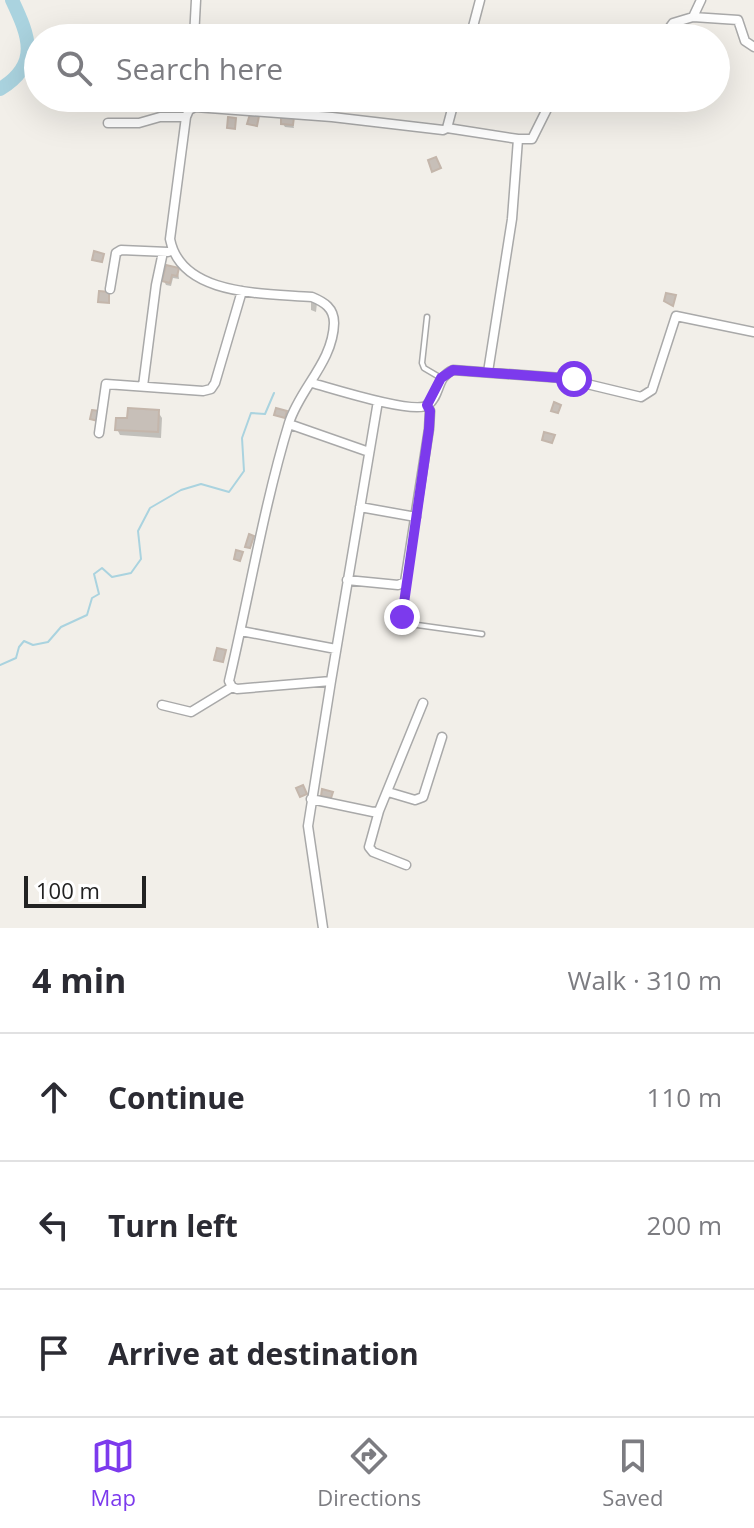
<!DOCTYPE html>
<meta charset="utf-8">
<style>
body{margin:0;font-family:"Open Sans",sans-serif;background:#f7f7f7;color:#2b2b33}
.scale{position:absolute;left:24px;bottom:20px;width:122px;box-sizing:border-box;padding-left:8px;border:4px solid #222;border-top:0;font-size:22px;line-height:28px;white-space:nowrap;color:#222;-webkit-text-stroke:6px #fff;paint-order:stroke}
.stop{position:absolute;width:24px;height:24px;margin:-18px;border:6px solid #7c3aed;border-radius:50%;background:#fff}
.stop.end{background:#7c3aed;border-color:#fff;box-shadow:0 2px 8px #0008}
.list{margin:0;padding:0;list-style:none}
h2{display:flex;justify-content:space-between;align-items:center;height:104px;margin:0;padding:0 32px;font-size:34px}
h2 small{font-size:26px;font-weight:400;color:#7c7c81}
.list li{display:grid;grid-template-columns:52px 1fr auto;gap:24px;align-items:center;box-sizing:border-box;height:128px;padding:0 32px;border-top:2px solid #e1e1e2}
.list b{display:block;font-size:30px;white-space:nowrap}
.list em{font-size:26px;font-style:normal;color:#7c7c81}
.icon{flex:none;width:44px;height:44px;fill:none;stroke:currentColor;stroke-width:2;stroke-linecap:round;stroke-linejoin:round}
.map{position:relative;flex:none;width:754px;height:928px;overflow:hidden}
.search{position:absolute;background:#fff;box-shadow:0 8px 32px #0002;left:24px;right:24px;top:24px;height:88px;display:flex;align-items:center;gap:20px;box-sizing:border-box;padding:0 28px;border-radius:44px;color:#7c7c81;font-size:30px}
.sheet{height:488px;background:#fff}
nav{display:flex;justify-content:space-around;align-items:center;box-sizing:border-box;height:112px;border-top:2px solid #e1e1e2;background:#fff;font-size:22px;color:#7c7c81}
nav a{display:grid;justify-items:center;gap:4px}
nav .on{color:#7c3aed}
.map>svg:first-child{display:block}
.shadow{fill:#0003}
.lines{fill:none;stroke-linecap:round;stroke-linejoin:round}
.stream{stroke:#aad3df;stroke-width:2}
.river{stroke:#aad3df;stroke-width:14}
.building{fill:#c7bfb8;stroke:#c4b6ab;stroke-width:2}
.service-casing{stroke:#a9a9a9;stroke-width:7}
.minor-casing{stroke:#a9a9a9;stroke-width:11}
.service{stroke:#fff;stroke-width:4}
.minor{stroke:#fff;stroke-width:8}
.route{stroke:#7c3aed;stroke-width:10}
</style>
<div class="map">
<svg width="754" height="928" viewBox="0 0 754 928">
<rect width="100%" height="100%" fill="#f2efe9"/>
<path class="shadow" d="M292,119L294,128L285,127L283,124Z
M178,270L179,279L173,278L171,286L166,285L164,281Z
M311,301L317,303L316,312L311,310Z
M158,412L162,418L161,438L120,435L117,429L129,421Z"/>
<g class="lines">
<path class="stream" d="M0,665L16,658L19,647L24,641L33,645L48,642L61,627L87,615L92,598L99,594L94,574L102,568L112,577L131,573L141,559L138,531L150,508L181,490L201,484L229,492L244,471L242,438L251,413L265,414L274,393"/>
<path class="river" d="M0,89C41,64 29,36 12,0"/>
</g>
<path class="building" d="M333,99L342,101L340,110L332,108Z
M250,114L259,116L257,126L247,124Z
M228,117L236,118L235,129L227,128Z
M281,117H294L293,125L281,124Z
M436,157L441,168L432,172L428,160Z
M94,251L104,254L102,262L92,260Z
M166,265L179,268L177,276L172,275L170,283L162,281Z
M99,291L109,292V303L98,302Z
M666,293L676,295L673,306L664,301Z
M554,402L561,405L558,413L551,411Z
M128,408L159,410L158,432L115,430L116,418H127Z
M276,408L287,411L285,418L274,415Z
M92,410L100,411L98,421L90,419Z
M544,432L555,435L552,443L542,440Z
M249,534L254,536L250,548L245,547Z
M236,550L243,552L240,561L234,559Z
M217,648L226,650L223,662L214,660Z
M303,785L307,794L300,797L296,788Z
M322,789L333,792L331,798L321,796Z"/>
<g class="lines">
<defs>
<path id="service" d="M427,317L422,363L424,368L441,378
M405,582L403,623L482,634"/>
<path id="minor" d="M693,17L738,20L745,41L754,47
M194,38L196,0
M470,38L480,0
M662,38L673,23L693,17L701,0
M189,110L190,98
M108,123H139L160,117H186
M447,128L518,139H532L549,105L566,98
M110,289L116,253L121,250L168,252
M488,372L512,219L518,139
M312,383C331,388 414,415 428,405C441,395 436,377 453,370L562,378L641,397L652,390L676,316L754,332
M143,386L156,285L163,252
M289,424L369,452
M99,433L106,384L203,391L211,389L215,383L242,291
M360,507L416,517
M347,580L398,585L405,582L429,429L430,411L427,405
M241,631L336,649
M331,681L378,401
M162,705L191,712L232,687
M388,792L415,800L423,797L442,737
M311,799L373,812L379,811L423,703
M379,811L369,847L373,852L406,865
M323,928L308,826L331,681L237,689L232,687L229,681C249,596 264,505 289,423C300,388 333,362 334,323C334,308 324,302 312,297C266,293 181,297 170,239L186,117L189,110L195,107L332,117L443,130L447,128L455,98"/>
</defs>
<use href="#service" class="service-casing"/>
<use href="#minor" class="minor-casing"/>
<use href="#service" class="service"/>
<use href="#minor" class="minor"/>
</g>
<g class="lines">
<path class="route" d="M402,617L429,429L430,411L427,405L441,378L453,370L574,379"/>
</g>
</svg>
<div class="scale">100 m</div>
<div class="stop" style="left:574px;top:379px"></div>
<div class="stop end" style="left:402px;top:617px"></div>
<div class="search"><svg class="icon" aria-label="search" viewBox="0 0 24 24"><circle cx="10" cy="10" r="6"/><path d="M15 15l6 6"/></svg>Search here</div>
</div>
<section class="sheet">
<h2>4 min<small>Walk · 310 m</small></h2>
<ul class="list">
<li><svg class="icon" aria-label="ahead" viewBox="0 0 24 24"><path d="M12 20V5M6 11l6-6 6 6"/></svg><div><b>Continue</b></div><em>110 m</em></li>
<li><svg class="icon" aria-label="left" viewBox="0 0 24 24"><path d="M17 20v-9H6M10 6l-5 5 5 5"/></svg><div><b>Turn left</b></div><em>200 m</em></li>
<li><svg class="icon" aria-label="arrive" viewBox="0 0 24 24"><path d="M6 21V4h12l-3 4 3 4H6"/></svg><div><b>Arrive at destination</b></div></li>
</ul>
</section>
<nav>
<a class="on"><svg class="icon" aria-label="map" viewBox="0 0 24 24"><path d="M3 6l6-2 6 2 6-2v14l-6 2-6-2-6 2zM9 4v14M15 6v14"/></svg>Map</a>
<a><svg class="icon" aria-label="directions" viewBox="0 0 24 24"><path d="M12 3l9 9-9 9-9-9zM9 14v-3h6M13 9l2 2-2 2"/></svg>Directions</a>
<a><svg class="icon" aria-label="saved" viewBox="0 0 24 24"><path d="M7 4h10v16l-5-4-5 4z"/></svg>Saved</a>
</nav>
